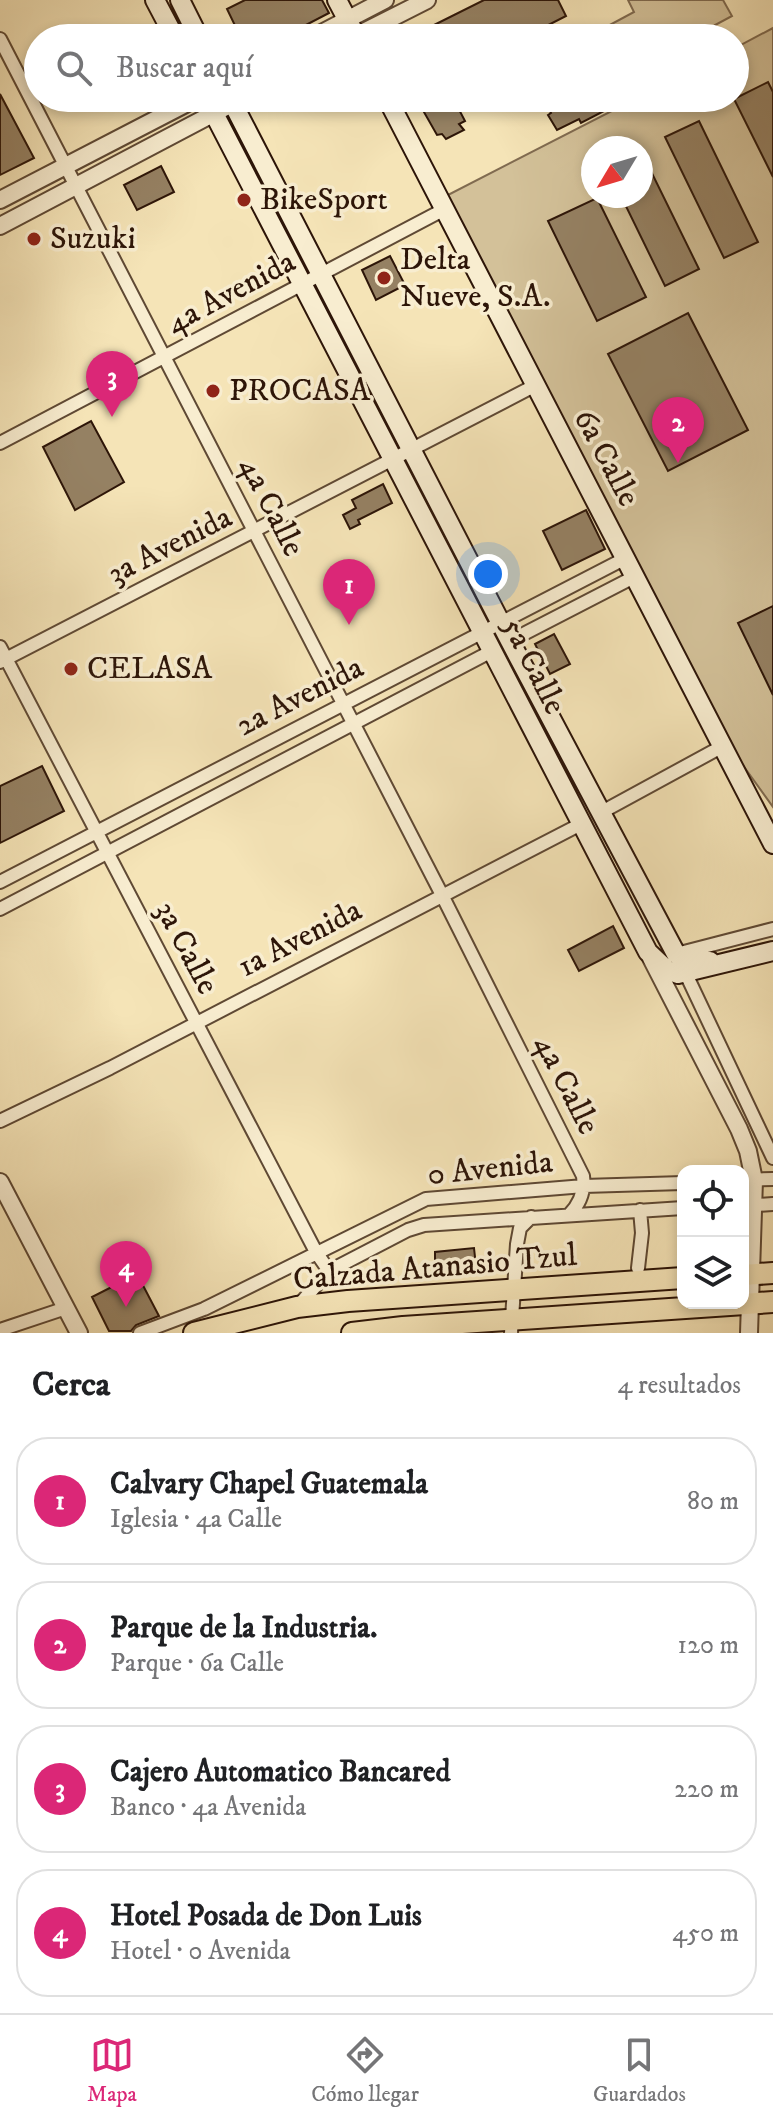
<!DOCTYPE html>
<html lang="es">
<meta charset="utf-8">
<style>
body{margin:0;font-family:"IM FELL DW Pica",serif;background:#f2f2f2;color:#202124}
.controls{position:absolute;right:24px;bottom:24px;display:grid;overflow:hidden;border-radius:16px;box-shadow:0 4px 12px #0003}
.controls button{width:72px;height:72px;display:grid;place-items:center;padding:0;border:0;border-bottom:2px solid #e0e0e0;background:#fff;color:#202124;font:40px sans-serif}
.compass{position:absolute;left:581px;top:136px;width:72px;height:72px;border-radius:50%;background:#fff;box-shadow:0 4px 12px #0003;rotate:232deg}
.you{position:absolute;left:488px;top:574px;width:28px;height:28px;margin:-20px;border:6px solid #fff;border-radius:50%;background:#1a73e8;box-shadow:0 0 0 12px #1a73e833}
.badge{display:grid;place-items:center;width:52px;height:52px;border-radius:50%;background:#db2777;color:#fff;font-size:26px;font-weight:700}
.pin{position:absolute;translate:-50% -66px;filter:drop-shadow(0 2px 4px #0008)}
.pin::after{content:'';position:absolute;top:42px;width:28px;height:24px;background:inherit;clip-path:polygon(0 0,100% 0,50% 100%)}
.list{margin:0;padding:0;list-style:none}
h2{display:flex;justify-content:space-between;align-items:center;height:104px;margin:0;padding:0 32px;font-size:34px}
h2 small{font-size:26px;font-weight:400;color:#757577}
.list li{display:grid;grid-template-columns:52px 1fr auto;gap:24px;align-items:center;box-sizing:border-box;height:128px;margin:0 16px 16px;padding:0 16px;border:2px solid #e0e0e0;border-radius:32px}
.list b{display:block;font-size:30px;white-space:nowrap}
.list p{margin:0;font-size:26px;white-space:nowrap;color:#757577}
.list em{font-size:26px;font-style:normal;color:#757577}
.icon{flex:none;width:44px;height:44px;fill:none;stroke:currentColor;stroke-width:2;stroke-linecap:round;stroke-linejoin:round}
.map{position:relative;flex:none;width:773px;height:1333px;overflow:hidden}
.search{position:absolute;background:#fff;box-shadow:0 4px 12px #0003;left:24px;right:24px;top:24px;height:88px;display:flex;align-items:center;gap:20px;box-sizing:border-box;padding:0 28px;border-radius:44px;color:#757577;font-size:30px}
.sheet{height:680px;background:#fff}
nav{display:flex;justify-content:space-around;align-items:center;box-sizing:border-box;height:112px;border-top:2px solid #e0e0e0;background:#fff;font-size:22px;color:#757577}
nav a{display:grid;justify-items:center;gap:4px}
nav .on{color:#db2777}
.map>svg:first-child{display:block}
.green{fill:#d3c199;stroke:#806b50;stroke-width:2;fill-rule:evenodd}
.building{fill:#958163;stroke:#2d1508;stroke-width:2}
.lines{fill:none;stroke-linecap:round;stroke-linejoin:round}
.minor-casing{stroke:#5f4934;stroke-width:16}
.tertiary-casing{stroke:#5f4934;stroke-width:20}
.secondary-casing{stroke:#2d1508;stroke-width:22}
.primary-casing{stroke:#2d1508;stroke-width:24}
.minor{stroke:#f8edd0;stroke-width:12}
.tertiary{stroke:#f8edd0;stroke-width:16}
.secondary{stroke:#f8edd0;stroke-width:18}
.primary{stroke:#f5e4b7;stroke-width:20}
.poi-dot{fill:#8f2418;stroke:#f8edd0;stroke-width:3}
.labels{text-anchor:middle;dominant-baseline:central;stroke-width:7;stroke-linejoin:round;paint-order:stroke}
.poi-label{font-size:32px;fill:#2d1508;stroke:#f8edd0;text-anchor:start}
.street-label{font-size:32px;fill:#2d1508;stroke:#f8edd0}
</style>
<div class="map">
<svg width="773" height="1333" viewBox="0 0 773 1333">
<rect width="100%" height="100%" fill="#f5e4b7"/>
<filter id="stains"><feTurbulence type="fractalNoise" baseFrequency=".0025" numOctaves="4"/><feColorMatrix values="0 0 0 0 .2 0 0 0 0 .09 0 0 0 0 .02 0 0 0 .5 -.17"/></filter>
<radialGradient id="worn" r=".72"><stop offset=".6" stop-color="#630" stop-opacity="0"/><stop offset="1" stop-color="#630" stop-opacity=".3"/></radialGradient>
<path class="green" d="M628,0H723L732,16L691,38H592L591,35L634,12Z
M773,28V807L729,746L446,196L637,98H735V48ZM593,148H641V196H593Z"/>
<path class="building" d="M245,0H322L329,13L281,38H241L227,9Z
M484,0H558L566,16L523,38H492L486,27L464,38H408Z
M768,82L773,92V177L734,99Z
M0,94L34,158L0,175Z
M416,98H453L465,121L459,124L464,130L446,139L442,134L437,135Z
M543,98H629L581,123L579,119L557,130L548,115L551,113Z
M699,121L758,242L724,258L665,137Z
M641,151L699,269L665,286L621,196H641Z
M161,166L174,192L137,210L124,185Z
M597,198L646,297L597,321L548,221Z
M390,256L405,285L376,300L362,270Z
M688,313L748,430L668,471L608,354Z
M91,421L124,482L75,510L43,447Z
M383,484L392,503L358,520L360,524L350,529L343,515L356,508L352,500Z
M586,510L605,549L562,570L543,531Z
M773,606V695L738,623Z
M554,634L570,664L550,674L535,644Z
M42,766L64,811L0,843V786Z
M613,926L624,948L579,971L568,950Z
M474,1248L476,1266L435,1268V1252Z
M137,1274L159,1316L136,1325L131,1331H109L92,1297Z"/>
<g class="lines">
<defs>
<path id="minor" d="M0,39L442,895L583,1176C585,1192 580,1204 569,1215
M0,443L443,210
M510,641L634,577
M0,647L316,1252L329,1271
M0,662L534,386
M600,813L723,746
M0,882L624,559
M0,909L492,651
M691,951L686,974L773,1158
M684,952L773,929
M0,1121L110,1068L581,824
M743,1180L773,1179
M743,1206L773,1204
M638,1268L642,1233L640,1210
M298,1306L329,1271L408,1230L424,1225L683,1208
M0,1330L66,1308
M140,1333L204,1309L426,1199L584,1186L683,1183
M511,1333L517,1244L520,1228L531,1217"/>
<path id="tertiary" d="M312,38L385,0
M352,38L427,0
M0,200L197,98
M0,226L243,98
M651,958L739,1129L748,1151L754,1180L749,1333
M0,1182L79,1333"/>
<path id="secondary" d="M155,0L175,38
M180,0L199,38
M337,0L357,38
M206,98L648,952L667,970L678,974L773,951
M230,98L510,641L676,954L687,961H710
M387,98L773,844"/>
<path id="primary" d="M743,1275L773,1273
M194,1333L297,1307L348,1301L683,1278
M352,1333L403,1327L773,1302"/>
</defs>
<use href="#minor" class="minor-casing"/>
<use href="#tertiary" class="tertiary-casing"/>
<use href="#secondary" class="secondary-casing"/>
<use href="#primary" class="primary-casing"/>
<use href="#minor" class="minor"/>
<use href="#tertiary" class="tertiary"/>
<use href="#secondary" class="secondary"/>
<use href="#primary" class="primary"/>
</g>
<g class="poi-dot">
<circle cx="244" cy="200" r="8"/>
<circle cx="34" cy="239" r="8"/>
<circle cx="384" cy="278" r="8"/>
<circle cx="213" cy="391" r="8"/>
<circle cx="71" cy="669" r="8"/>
</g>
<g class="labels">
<g class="poi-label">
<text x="260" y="200">BikeSport</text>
<text x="50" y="239">Suzuki</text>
<text x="400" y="260">Delta<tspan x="400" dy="37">Nueve, S.A.</tspan></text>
<text x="229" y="391">PROCASA</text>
<text x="87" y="669">CELASA</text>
</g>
<g class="street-label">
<text transform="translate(231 293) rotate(-28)">4a Avenida</text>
<text transform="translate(606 458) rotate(62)">6a Calle</text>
<text transform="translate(271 507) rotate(63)">4a Calle</text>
<text transform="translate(170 546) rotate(-27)">3a Avenida</text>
<text transform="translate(533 666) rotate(63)">5a Calle</text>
<text transform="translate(300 697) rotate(-27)">2a Avenida</text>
<text transform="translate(300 939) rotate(-27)">1a Avenida</text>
<text transform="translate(186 948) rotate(62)">3a Calle</text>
<text transform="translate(566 1085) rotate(63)">4a Calle</text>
<text transform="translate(490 1169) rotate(-6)">0 Avenida</text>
<text transform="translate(435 1268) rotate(-5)">Calzada Atanasio Tzul</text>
</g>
</g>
<rect width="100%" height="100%" filter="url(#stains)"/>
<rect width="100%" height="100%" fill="url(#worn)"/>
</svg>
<div class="controls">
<button><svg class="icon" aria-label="locate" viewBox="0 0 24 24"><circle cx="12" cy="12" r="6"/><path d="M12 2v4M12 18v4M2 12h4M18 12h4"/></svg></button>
<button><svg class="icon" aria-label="layers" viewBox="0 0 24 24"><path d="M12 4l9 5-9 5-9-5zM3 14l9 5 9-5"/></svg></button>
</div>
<svg class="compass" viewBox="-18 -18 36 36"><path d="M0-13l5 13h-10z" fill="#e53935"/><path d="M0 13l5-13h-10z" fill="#757577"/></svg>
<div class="you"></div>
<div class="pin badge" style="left:349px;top:625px">1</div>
<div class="pin badge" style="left:678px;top:463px">2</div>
<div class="pin badge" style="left:112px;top:417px">3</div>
<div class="pin badge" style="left:126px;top:1307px">4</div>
<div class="search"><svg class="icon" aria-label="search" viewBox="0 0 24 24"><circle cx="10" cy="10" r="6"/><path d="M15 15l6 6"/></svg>Buscar aquí</div>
</div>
<section class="sheet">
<h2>Cerca<small>4 resultados</small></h2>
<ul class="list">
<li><span class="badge">1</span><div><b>Calvary Chapel Guatemala</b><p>Iglesia · 4a Calle</p></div><em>80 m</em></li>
<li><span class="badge">2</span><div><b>Parque de la Industria.</b><p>Parque · 6a Calle</p></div><em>120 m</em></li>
<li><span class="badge">3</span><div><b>Cajero Automatico Bancared</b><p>Banco · 4a Avenida</p></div><em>220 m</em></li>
<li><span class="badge">4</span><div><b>Hotel Posada de Don Luis</b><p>Hotel · 0 Avenida</p></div><em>450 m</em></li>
</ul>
</section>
<nav>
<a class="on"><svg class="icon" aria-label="map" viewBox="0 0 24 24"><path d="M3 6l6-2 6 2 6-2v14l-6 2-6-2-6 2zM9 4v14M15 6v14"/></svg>Mapa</a>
<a><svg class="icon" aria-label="directions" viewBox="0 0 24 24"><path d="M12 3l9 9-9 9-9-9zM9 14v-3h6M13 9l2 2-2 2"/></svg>Cómo llegar</a>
<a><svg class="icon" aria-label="saved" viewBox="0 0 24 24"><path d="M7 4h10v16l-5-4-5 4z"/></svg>Guardados</a>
</nav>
